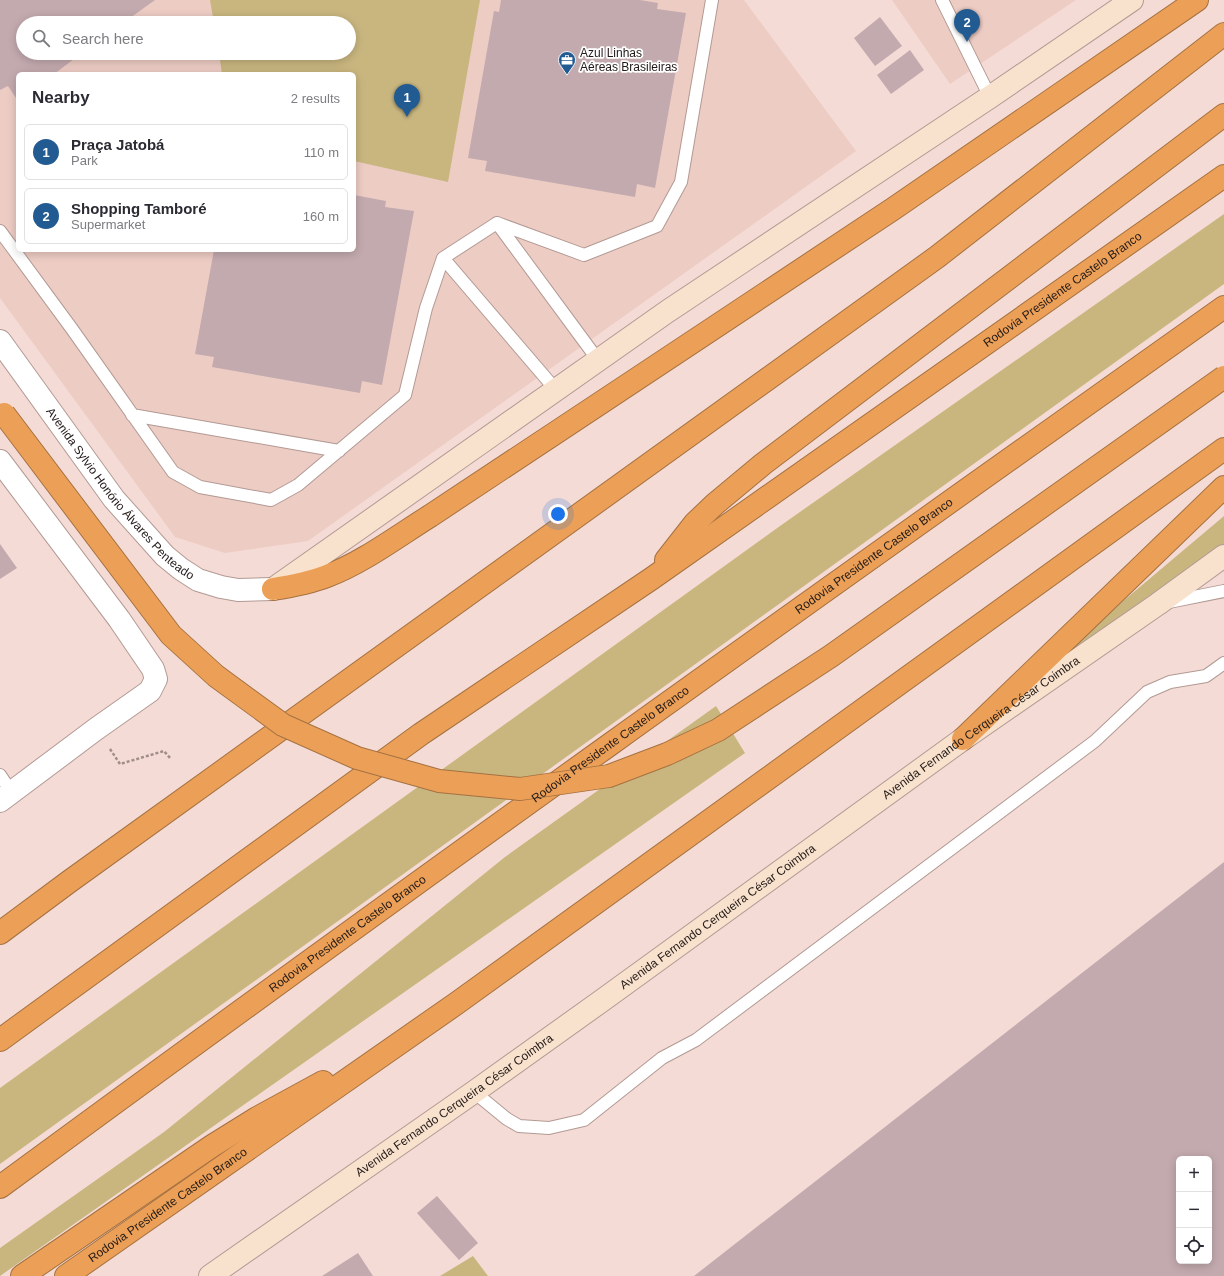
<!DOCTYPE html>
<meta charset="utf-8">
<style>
body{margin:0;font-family:Helvetica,sans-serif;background:#f7f7f7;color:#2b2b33}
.controls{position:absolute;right:12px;bottom:12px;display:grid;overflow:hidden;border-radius:6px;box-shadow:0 2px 10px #0003}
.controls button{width:36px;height:36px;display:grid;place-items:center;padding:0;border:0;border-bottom:1px solid #e1e1e2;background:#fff;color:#2b2b33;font:20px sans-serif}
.you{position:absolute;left:558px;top:514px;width:14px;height:14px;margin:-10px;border:3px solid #fff;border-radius:50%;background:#1a73e8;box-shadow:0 0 0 6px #1a73e833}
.badge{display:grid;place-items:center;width:26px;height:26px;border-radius:50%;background:#215b92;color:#fff;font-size:13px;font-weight:700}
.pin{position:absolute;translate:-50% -33px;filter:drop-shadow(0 1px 2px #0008)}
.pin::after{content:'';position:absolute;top:21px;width:14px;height:12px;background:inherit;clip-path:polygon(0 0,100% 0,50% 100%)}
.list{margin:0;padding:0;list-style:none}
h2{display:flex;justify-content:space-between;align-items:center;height:52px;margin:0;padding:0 16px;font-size:17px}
h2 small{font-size:13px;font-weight:400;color:#7c7c81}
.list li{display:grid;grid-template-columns:26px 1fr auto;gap:12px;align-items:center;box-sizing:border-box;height:56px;margin:0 8px 8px;padding:0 8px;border:1px solid #e1e1e2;border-radius:6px}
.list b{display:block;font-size:15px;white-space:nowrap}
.list p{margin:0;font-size:13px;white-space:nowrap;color:#7c7c81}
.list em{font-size:13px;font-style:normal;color:#7c7c81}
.icon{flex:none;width:22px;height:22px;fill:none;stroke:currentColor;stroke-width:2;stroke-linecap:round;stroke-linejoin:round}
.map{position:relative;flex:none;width:1224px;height:1276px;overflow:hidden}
.search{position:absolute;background:#fff;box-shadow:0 2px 10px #0003;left:16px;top:16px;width:340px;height:44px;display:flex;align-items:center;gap:10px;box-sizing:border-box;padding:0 14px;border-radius:22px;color:#7c7c81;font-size:15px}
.panel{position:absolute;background:#fff;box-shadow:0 2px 10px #0003;left:16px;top:72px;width:340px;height:180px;border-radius:6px}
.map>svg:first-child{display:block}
.built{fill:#edccc4;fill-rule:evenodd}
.green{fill:#c9b67f}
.building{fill:#c3aaaf;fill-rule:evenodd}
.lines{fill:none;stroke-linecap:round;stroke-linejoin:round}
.service-casing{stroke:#b29a94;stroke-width:14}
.tertiary-casing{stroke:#b29a94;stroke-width:24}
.secondary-casing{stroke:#b29a94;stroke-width:24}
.motorway-casing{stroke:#a57141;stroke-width:24}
.path{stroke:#a18e8a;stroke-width:2.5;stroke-dasharray:3 2;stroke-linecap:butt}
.service{stroke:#fff;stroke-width:12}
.tertiary{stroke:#fff;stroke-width:22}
.secondary{stroke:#f9e2cd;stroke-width:22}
.motorway{stroke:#eca057;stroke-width:22}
.motorway-bridge-casing{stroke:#a57141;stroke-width:24;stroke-linecap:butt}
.motorway-bridge{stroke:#eca057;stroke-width:22}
.labels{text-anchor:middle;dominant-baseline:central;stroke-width:3.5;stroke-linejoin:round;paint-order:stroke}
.poi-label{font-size:12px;fill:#211917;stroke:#fff;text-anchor:start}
.street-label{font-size:12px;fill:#211917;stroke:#fff}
</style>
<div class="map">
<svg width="1224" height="1276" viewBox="0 0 1224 1276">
<rect width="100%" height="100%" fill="#f5dbd5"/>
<path class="built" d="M0,0H744L856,151L308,541L225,553L175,537L0,298ZM23,23H349V53H23ZM18,74H354V250H18Z
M892,0H1076L950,84Z"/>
<path class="green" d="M210,0H480L448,182L354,161V74H222L219,53H349V23H214Z
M1224,214V284L0,1164V1088L780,526Z
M1224,516V544L1045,673L1122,602Z
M716,706L745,753L0,1276V1248L164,1132L505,857Z
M473,1256L488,1276H440Z"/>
<path class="building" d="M0,0H155L123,23H23V53H82L54,74H18V101L8,86L0,90Z
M501,0H640L658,3L657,9L686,13L655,188L637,184L635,197L485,171L487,161L468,158L494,11L499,12Z
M880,17L902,46L875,66L854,38Z
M910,50L924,70L891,94L877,75Z
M354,195L386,201L385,207L414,211L382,385L362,381L360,393L212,367L214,357L195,354L214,250H354Z
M0,544L17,568L0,579Z
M1224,862V1276H694ZM1179,1159H1209V1261H1179Z
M437,1196L478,1243L459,1260L417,1213Z
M358,1253L373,1276H322Z"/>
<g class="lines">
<defs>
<path id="service" d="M942,0L990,97
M497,223L598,360
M0,231L72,329L173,472L200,487L271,500L298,485L405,395L426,308L443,258L497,223L584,255L657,226L681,182L712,0
M443,258L556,390
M132,415L339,451
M1169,602L1224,591
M0,775L12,793
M474,1092L507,1119L519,1126L549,1128L584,1120L662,1058L696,1040L1095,741L1147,692L1170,682L1206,676L1224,663"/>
<g id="tertiary">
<path id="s1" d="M0,341L114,499L165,556L181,569L198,580L221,587L238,590L273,589"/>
<path d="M0,461L119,619L153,669L156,679L150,691L96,729L0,801"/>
</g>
<g id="secondary">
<path d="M273,589L668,311L990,97L1132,0"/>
<path id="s2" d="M210,1276L474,1092L600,1002L963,739L1158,604L1224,556"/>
</g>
<g id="motorway">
<path d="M666,560L695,523L715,504L763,464L1224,115"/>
<path d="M273,589C292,586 309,583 327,576C362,563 398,536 430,516L893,209L1197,0"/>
<path d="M963,739L1224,487"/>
<path d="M0,933L70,881L937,257L1224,34"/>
<path id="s3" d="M0,1040L421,734L651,579L1224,176"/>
<path id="s4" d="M0,1187C405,889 814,598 1224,307"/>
<path d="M22,1276L212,1146L257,1118L323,1082"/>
<path id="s5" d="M66,1276L457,1003L1224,449"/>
</g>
</defs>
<use href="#service" class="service-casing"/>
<use href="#tertiary" class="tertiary-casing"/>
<use href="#secondary" class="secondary-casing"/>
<use href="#motorway" class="motorway-casing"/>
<path class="path" d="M110,749L120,764L164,751L171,759"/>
<use href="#service" class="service"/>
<use href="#tertiary" class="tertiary"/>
<use href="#secondary" class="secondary"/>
<use href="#motorway" class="motorway"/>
<defs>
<path id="motorway-bridge" d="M4,414L171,635L216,676L283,725L357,758L439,781L520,789L609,776L667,754L718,730L831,656L1224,377"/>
</defs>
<use href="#motorway-bridge" class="motorway-bridge-casing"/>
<use href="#motorway-bridge" class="motorway-bridge"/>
</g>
<defs>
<symbol id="office-pin" viewBox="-11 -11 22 30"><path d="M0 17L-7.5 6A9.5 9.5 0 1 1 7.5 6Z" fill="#215b92" stroke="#fff"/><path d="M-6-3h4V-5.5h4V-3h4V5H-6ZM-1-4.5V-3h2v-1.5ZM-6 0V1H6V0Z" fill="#fff"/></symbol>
</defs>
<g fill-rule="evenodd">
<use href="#office-pin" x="557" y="50" width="20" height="27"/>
</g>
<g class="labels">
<g class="poi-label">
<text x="580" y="53">Azul Linhas<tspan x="580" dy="14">Aéreas Brasileiras</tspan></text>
</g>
<g class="street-label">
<text stroke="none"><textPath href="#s3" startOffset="1301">Rodovia Presidente Castelo Branco</textPath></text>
<text stroke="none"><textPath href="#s1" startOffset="195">Avenida Sylvio Honório Álvares Penteado</textPath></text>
<text stroke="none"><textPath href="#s4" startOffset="1078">Rodovia Presidente Castelo Branco</textPath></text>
<text stroke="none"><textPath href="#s2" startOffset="946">Avenida Fernando Cerqueira César Coimbra</textPath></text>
<text stroke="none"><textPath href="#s4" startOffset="754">Rodovia Presidente Castelo Branco</textPath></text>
<text stroke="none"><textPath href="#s2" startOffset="622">Avenida Fernando Cerqueira César Coimbra</textPath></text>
<text stroke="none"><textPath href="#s4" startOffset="430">Rodovia Presidente Castelo Branco</textPath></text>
<text stroke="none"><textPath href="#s2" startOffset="298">Avenida Fernando Cerqueira César Coimbra</textPath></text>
<text stroke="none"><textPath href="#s5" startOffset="124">Rodovia Presidente Castelo Branco</textPath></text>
</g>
</g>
</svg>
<div class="controls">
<button>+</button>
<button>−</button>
<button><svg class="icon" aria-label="locate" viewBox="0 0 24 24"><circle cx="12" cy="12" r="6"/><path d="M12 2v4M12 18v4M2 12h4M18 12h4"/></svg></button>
</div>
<div class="you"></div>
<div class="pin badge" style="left:407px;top:117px">1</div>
<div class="pin badge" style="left:967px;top:42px">2</div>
<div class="search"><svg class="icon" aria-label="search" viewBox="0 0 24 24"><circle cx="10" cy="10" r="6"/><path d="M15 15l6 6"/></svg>Search here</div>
<section class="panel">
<h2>Nearby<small>2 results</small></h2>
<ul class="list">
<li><span class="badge">1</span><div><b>Praça Jatobá</b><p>Park</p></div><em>110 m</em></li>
<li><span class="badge">2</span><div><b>Shopping Tamboré</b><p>Supermarket</p></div><em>160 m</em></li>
</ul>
</section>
</div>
